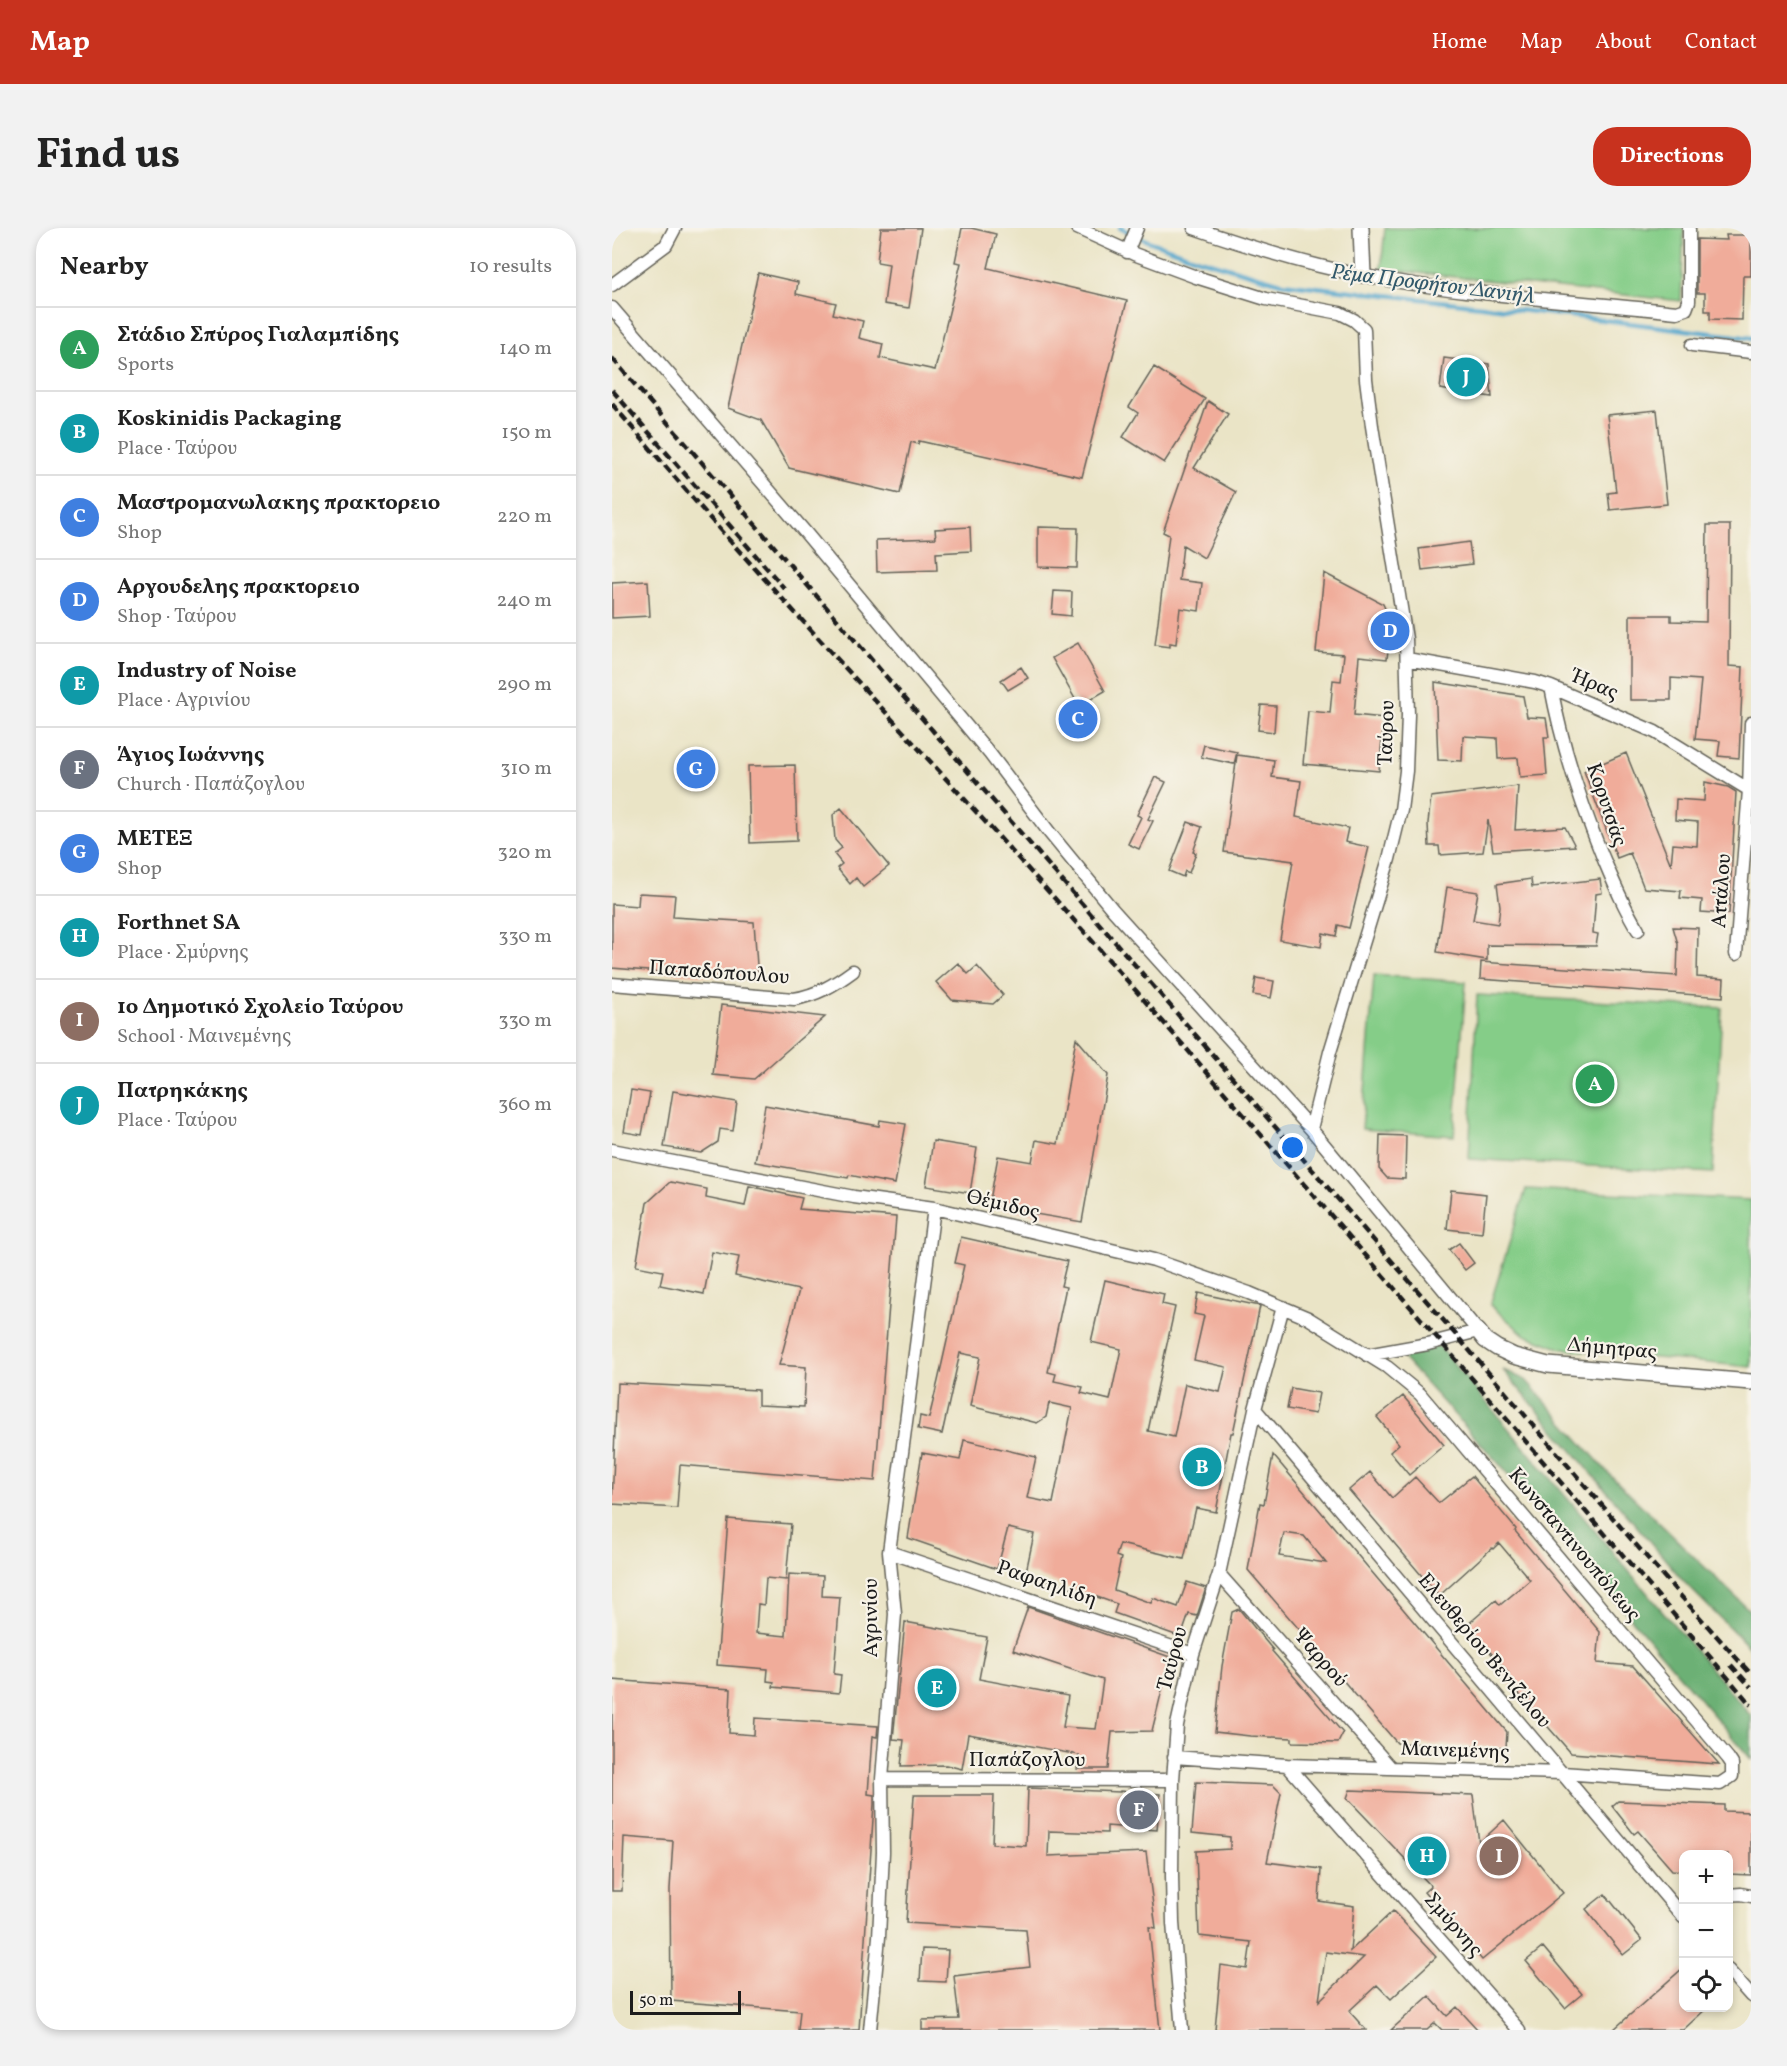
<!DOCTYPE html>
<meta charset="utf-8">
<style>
body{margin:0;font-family:Vollkorn,serif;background:#f2f2f2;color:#222}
.controls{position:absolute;right:18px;bottom:18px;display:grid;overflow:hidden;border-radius:12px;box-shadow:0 3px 9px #0003}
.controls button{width:54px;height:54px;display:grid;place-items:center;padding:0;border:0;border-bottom:2px solid #e0e0e0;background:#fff;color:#222;font:30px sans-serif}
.scale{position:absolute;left:18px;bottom:15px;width:111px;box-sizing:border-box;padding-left:6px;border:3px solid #1c1c1c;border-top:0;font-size:16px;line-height:21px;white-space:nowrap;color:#1c1c1c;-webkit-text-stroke:4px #f7f3e8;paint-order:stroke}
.you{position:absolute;left:681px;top:920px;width:21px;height:21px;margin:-15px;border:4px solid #fff;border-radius:50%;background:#1a73e8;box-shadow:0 0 0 9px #1a73e833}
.badge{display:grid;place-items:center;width:39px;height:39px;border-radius:50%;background:#c8321e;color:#fff;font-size:20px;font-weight:700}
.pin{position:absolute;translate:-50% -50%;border:3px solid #fff;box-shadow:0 2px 6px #0006}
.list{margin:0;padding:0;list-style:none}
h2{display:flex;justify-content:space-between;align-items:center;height:78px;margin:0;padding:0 24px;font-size:26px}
h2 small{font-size:20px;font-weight:400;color:#767676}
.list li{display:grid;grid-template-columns:39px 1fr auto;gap:18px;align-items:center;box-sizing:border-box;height:84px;padding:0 24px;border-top:2px solid #e0e0e0}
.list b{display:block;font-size:22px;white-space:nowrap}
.list p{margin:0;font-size:20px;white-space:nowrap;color:#767676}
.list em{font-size:20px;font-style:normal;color:#767676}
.icon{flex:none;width:33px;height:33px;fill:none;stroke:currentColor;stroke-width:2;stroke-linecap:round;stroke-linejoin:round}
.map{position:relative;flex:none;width:1139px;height:1802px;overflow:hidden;border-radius:24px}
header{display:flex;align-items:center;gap:36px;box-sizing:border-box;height:84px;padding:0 30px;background:#c8321e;color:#fff}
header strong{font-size:28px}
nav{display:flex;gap:33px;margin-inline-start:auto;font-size:21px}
.intro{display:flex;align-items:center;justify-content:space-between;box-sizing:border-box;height:144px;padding:0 36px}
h1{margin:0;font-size:42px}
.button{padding:15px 27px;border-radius:24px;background:#c8321e;color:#fff;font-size:21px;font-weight:700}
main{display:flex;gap:36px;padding:0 36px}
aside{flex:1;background:#fff;border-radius:24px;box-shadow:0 3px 9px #0003}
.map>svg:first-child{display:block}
.green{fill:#85cd88;stroke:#507452;stroke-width:1.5}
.forest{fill:#6cb074;stroke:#446648;stroke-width:1.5}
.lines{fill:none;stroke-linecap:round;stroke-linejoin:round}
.stream{stroke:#4fa4cb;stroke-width:4.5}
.building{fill:#f0ac9a;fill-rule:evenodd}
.minor-casing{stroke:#646258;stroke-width:15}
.tertiary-casing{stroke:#646258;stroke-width:18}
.minor{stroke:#fff;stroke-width:12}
.tertiary{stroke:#fff;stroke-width:15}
.rail{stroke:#1c1c1c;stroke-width:4.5;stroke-dasharray:9 4.5;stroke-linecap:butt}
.labels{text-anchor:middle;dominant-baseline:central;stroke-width:4.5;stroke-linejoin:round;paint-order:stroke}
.street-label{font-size:21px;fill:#1c1c1c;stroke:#f7f3e8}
.water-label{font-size:22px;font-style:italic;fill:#33596b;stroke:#f7f3e8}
</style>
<header>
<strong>Map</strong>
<nav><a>Home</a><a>Map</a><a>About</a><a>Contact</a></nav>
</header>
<div class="intro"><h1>Find us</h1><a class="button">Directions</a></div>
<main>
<aside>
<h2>Nearby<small>10 results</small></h2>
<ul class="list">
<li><span class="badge" style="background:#2e9e5b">A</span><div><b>Στάδιο Σπύρος Γιαλαμπίδης</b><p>Sports</p></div><em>140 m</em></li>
<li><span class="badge" style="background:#0f9aa8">B</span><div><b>Koskinidis Packaging</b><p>Place · Ταύρου</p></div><em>150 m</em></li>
<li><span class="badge" style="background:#3f7fe0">C</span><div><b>Μαστρομανωλακης πρακτορειο</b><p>Shop</p></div><em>220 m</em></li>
<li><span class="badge" style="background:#3f7fe0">D</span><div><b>Αργουδελης πρακτορειο</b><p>Shop · Ταύρου</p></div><em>240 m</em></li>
<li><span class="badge" style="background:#0f9aa8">E</span><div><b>Industry of Noise</b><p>Place · Αγρινίου</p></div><em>290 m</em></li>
<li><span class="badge" style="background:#6b7280">F</span><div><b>Άγιος Ιωάννης</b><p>Church · Παπάζογλου</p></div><em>310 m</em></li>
<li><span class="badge" style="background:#3f7fe0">G</span><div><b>ΜΕΤΕΞ</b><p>Shop</p></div><em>320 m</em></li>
<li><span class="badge" style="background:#0f9aa8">H</span><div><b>Forthnet SA</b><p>Place · Σμύρνης</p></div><em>330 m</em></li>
<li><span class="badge" style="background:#8d6e63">I</span><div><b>1ο Δημοτικό Σχολείο Ταύρου</b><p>School · Μαινεμένης</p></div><em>330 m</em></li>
<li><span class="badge" style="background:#0f9aa8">J</span><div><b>Πατρηκάκης</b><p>Place · Ταύρου</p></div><em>360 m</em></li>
</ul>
</aside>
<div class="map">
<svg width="1139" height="1802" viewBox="0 0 1139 1802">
<rect width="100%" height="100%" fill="#f7f3e8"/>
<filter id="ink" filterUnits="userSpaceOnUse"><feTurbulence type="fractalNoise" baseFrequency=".0167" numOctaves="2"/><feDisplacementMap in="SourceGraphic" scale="12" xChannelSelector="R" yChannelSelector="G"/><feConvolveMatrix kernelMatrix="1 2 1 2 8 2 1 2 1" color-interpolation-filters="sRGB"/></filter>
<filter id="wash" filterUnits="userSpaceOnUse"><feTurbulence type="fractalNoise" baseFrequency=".008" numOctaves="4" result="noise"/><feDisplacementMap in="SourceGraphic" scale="24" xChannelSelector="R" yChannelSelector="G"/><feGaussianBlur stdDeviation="1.35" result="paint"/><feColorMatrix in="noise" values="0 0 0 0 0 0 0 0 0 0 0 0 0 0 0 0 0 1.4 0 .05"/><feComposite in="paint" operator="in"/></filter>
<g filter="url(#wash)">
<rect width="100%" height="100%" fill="#eae4c6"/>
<path class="green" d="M773,0H1072L1069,73L769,41Z
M762,747L854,754L842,908L750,901Z
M865,767L1110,780L1101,945L857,931Z
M914,961L1139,972V1139L950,1121L913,1107L878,1077Z"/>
<path class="forest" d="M827,1118L1139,1488V1531L889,1238L789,1128Z
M891,1142L914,1152L1000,1249L1137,1382L1139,1385V1421L1075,1357Z"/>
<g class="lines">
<path class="stream" d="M508,0L536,13L587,31L669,55L967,89L1139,110"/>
</g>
<g id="blocks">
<path class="building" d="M269,0H309L297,80L272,76L277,36L265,34Z
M350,0H359L384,6L376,40L515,73L470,249L307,213L306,216L299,214L288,266L177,240L149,192L116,180L146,45L186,54L184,66L224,75L221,86L251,93L247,110L271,116L268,130L323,142L349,35L343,34Z
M1114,7H1139V48H1131L1130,92L1098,91V83H1093V65H1085V11L1115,12Z
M832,130L877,136L880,169L828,161Z
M542,139L593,171L552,235L511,209L526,185L517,179Z
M596,173L616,186L582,240L624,264L592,330L571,317L567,352L590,355L587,383L568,380L564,416L558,415V419L543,417L557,307L551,304Z
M1045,182L1055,276L998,282L996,265L1004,264L995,187Z
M1095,297H1118L1117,438L1131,439L1127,530L1106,528L1108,513L1083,511L1089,452L1059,450V472H1018V387H1059V393L1094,394Z
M358,299L359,323L324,325L325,342L265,344L264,312L324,310L323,301Z
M426,299L466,300L465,340L426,339Z
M857,314L860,336L810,342L807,321Z
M712,345L771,376L779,394L775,431L747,428L742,487L772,490L767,543L691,536L696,483L718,485L721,452L729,453L732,426L704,424Z
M36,353L38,388L0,390V355Z
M442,363L460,364L459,388L440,386Z
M466,415L493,463L467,478L440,430Z
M409,439L416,450L396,462L389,452Z
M823,454L911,468L915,489L934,490L937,509H932L935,547L908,549L906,530L886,531L885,510L851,508L850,533L826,532Z
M649,477L664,478L662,504L646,502Z
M592,517L625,524L622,536L589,529Z
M1014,525L1059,637L1061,616L1085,618L1086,594L1063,592L1064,571L1092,573L1093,554L1116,559L1124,564L1117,686L1089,684L1090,672L1068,670L1069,663L1032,660L1018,625L1005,630L972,543Z
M625,527L662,532L660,549L689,553L684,589L736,600L733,614L757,619L737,700L726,697L724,708L711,705L709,719L668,712L681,633L612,624Z
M183,537L185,613L138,615L136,538Z
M543,549L554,554L536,591L541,593L527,621L516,616L529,589L525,587Z
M906,558L903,602L953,599L963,618L881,623L876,592L871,624L828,627L827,618H817L816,595L819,569Z
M229,580L277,638L251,659L244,650L238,656L225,640L230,636L222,626L230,620L223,612L221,587Z
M576,594L590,599L581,624L584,625L577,645L573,643L571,649L557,643Z
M919,651L920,659L988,651L990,665L984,666L981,705L986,706L984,718L875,717V732L825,724L835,659L866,664L861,692L886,696L888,678L885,656Z
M27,665L63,667L61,689L142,694L146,752L0,740V676L26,678Z
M1061,699L1086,700L1085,749L1112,751L1111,769L868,751L869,734L1065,748L1066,716Z
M346,735L356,746L365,738L391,767L381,776L340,772L324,754Z
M644,750L662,753L659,770L641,767Z
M109,777L213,789L142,851L101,847Z
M464,810L496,847L470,994L377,978L386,928L420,934L424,912L446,916Z
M19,862L38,865L30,907L12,904Z
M61,863L125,874L121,903L108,901L106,914L89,925L52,919Z
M153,877L267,898L268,892L294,896L283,956L237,947L236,950L143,934Z
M768,907L794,908L793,951L775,950L767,941Z
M321,913L365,920L358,965L314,958Z
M58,954L95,961L94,970L133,978L137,958L190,970L187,981L284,989L263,1253L68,1237L65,1280L0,1276L5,1155L146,1162V1177L192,1179L194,1139L167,1137L187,1062L123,1048L127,1029L100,1024L92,1066L48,1057L51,1043L24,1038L35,975Z
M839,962L874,966L870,1005L835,1001Z
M349,1009L455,1033L449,1058L454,1059L436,1144L444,1146L442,1153L471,1159L469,1165L498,1172L509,1121L479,1114L493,1052L552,1066L550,1076L563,1079L536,1203L562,1209L573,1156L608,1164L614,1139L582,1132L592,1088L582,1086L586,1065L648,1078L621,1205H619L604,1284L584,1280L572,1331L508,1316L504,1328L509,1330L502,1362L539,1375L541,1370L566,1379L575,1354L594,1360L585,1388L577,1386L569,1409L502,1385L505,1376L414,1344L422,1306L396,1300L385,1341L296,1310L310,1225L348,1232L352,1212L424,1229L415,1270L441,1275L460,1180L437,1175L434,1189L425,1195L358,1178L368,1129L348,1125L330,1206L306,1201L308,1188L317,1190L326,1153L352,1037L343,1035Z
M847,1015L862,1035L853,1042L837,1022Z
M679,1160L707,1165L703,1186L675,1181Z
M791,1168L832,1217L797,1247L778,1224L787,1216L765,1189Z
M661,1227L895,1504L894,1520L785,1515L636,1342L648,1275L652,1276ZM672,1305L692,1308L714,1335L667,1328Z
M758,1244L780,1270L803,1249L827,1275L860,1248L904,1301L903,1303L988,1404L985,1435L1021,1438L1107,1536L959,1525L893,1450L897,1446L855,1397L884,1372L888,1377L918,1352L887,1315L881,1321L880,1320L827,1368L737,1262Z
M116,1291L179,1296L174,1352L154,1350L152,1377L146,1376L144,1405L174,1408L177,1346L211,1348L210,1368L228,1369L222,1446L229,1447L227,1465L161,1459L162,1454L155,1453L156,1441L105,1437Z
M416,1379L558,1429L540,1503L500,1504L496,1541H465L467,1527L356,1506L350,1541L334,1537L289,1538L292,1512L281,1511L293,1394L375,1409L367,1451L456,1468L451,1499L484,1501L491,1452L401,1422Z
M627,1381L661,1422L660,1423L731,1505L726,1515L680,1514V1510L638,1508L603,1504L610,1438L620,1384Z
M0,1452L119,1461L117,1505L142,1507L143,1490L266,1498L265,1509L260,1508L256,1566L262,1567V1576L247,1802H186L188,1783L59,1773L58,1661L61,1613L12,1609L10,1663H0Z
M584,1554L661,1557L669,1565L655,1634L709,1641L707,1673L742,1678L738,1723L781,1683L824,1729L779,1771L765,1757L737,1783L754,1802H603L609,1737L635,1741L639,1714L587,1708L584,1623L618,1621V1609L580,1605ZM714,1724L752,1729L707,1773Z
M416,1560L508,1564V1563L548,1566L545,1602L495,1598V1605L437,1603L436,1628L534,1624L544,1700L537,1699L548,1802H310V1792L347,1791L342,1748L418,1739L414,1702L294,1695L302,1567H382L380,1616L414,1618Z
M738,1562L861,1567L867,1615L892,1592L951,1665L870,1732L812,1664L819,1658L735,1570Z
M1006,1573L1112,1577V1583L1139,1584V1647L1116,1646V1626H1071V1643L1060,1642L1026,1603L1022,1606L1000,1578Z
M993,1666L1030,1712L1011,1727L974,1681Z
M931,1719L970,1766L953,1780L914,1733Z
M310,1721L336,1722L334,1754L308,1753Z
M1071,1740V1779H1096L1071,1802H1001Z
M817,1768L835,1788L845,1779L866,1802H830L823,1795L815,1802H779Z"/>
</g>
</g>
<g filter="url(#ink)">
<use href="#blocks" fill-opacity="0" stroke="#646258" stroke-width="1.5"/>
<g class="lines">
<defs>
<path id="minor" d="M465,0L522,26L584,49L654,71L728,85L742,92L752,101L754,151L760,198L794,411L796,487L794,543L789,582L777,631L718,824L699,901
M582,0C637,19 695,37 753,48C855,67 961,73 1065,84L1074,81L1077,73V0
M515,24L525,0
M0,57L54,17L63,0
M0,80L193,304L378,526L437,604L501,682L699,901L866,1103L816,1116L755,1127
M1080,117L1139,124
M795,431L923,454L939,459L1043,504L1139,563
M939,459C950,517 968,573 990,627C1001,653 1011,678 1026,702
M1124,726L1137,562L1139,495
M0,756L182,771C205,767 222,757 241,743
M0,922L242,969L322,980L542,1032L637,1065L696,1090L775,1139L808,1166L1116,1530L1120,1536V1548L1108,1556L950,1545L675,1537L562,1529
M643,1181L1072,1690
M277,1324L581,1426
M607,1346L779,1540
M675,1537L907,1802
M270,1551L561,1552
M1116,1667L1129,1666L1139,1668
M1116,1742L1139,1768
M258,1802L267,1709L271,1624L270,1551L283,1386L277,1324L322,980
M570,1802L561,1695L560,1647L561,1552L565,1497L581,1426L607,1346L643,1181L671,1079"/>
<path id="tertiary" d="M749,0L751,47
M866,1103L873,1112L885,1120L902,1128L936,1137L1139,1154"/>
</defs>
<use href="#minor" class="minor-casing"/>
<use href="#tertiary" class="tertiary-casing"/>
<use href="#minor" class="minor"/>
<use href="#tertiary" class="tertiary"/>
<path class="rail" d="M0,130C270,444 540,758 812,1070C921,1195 1027,1324 1139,1446
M0,162L172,360
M0,176L109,303L445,673L526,765L828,1113L1139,1477
M1119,1437L1139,1459"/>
</g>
</g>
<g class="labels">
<g class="street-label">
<text transform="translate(983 457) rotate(23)">Ήρας</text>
<text transform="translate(775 505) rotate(-88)">Ταύρου</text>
<text transform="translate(994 577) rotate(71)">Κορυτσάς</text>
<text transform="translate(1110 663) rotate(-86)">Αττάλου</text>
<text transform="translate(107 745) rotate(4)">Παπαδόπουλου</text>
<text transform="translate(391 977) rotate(13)">Θέμιδος</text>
<text transform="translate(1000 1121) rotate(5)">Δήμητρας</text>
<text transform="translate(962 1317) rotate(50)">Κωνσταντινουπόλεως</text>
<text transform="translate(435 1356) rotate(19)">Ραφαηλίδη</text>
<text transform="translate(259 1390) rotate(-90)">Αγρινίου</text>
<text transform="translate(872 1423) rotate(50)">Ελευθερίου Βενιζέλου</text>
<text transform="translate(708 1430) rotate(49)">Ψαρρού</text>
<text transform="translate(561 1431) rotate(-75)">Ταύρου</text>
<text transform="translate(843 1523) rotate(2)">Μαινεμένης</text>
<text x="415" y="1532">Παπάζογλου</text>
<text transform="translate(841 1697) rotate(49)">Σμύρνης</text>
</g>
<g class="water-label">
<text transform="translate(821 57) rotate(7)">Ρέμα Προφήτου Δανιήλ</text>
</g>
</g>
</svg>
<div class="controls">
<button>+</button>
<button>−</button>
<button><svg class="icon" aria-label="locate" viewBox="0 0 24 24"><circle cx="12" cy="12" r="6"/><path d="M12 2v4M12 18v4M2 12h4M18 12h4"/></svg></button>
</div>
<div class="scale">50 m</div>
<div class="you"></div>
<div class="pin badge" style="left:983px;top:856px;background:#2e9e5b">A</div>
<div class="pin badge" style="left:590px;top:1239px;background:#0f9aa8">B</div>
<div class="pin badge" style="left:466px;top:491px;background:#3f7fe0">C</div>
<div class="pin badge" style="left:778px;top:403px;background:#3f7fe0">D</div>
<div class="pin badge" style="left:325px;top:1460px;background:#0f9aa8">E</div>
<div class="pin badge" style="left:527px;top:1582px;background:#6b7280">F</div>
<div class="pin badge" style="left:84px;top:541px;background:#3f7fe0">G</div>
<div class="pin badge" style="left:815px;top:1628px;background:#0f9aa8">H</div>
<div class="pin badge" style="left:887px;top:1628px;background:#8d6e63">I</div>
<div class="pin badge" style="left:854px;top:149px;background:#0f9aa8">J</div>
</div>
</main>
